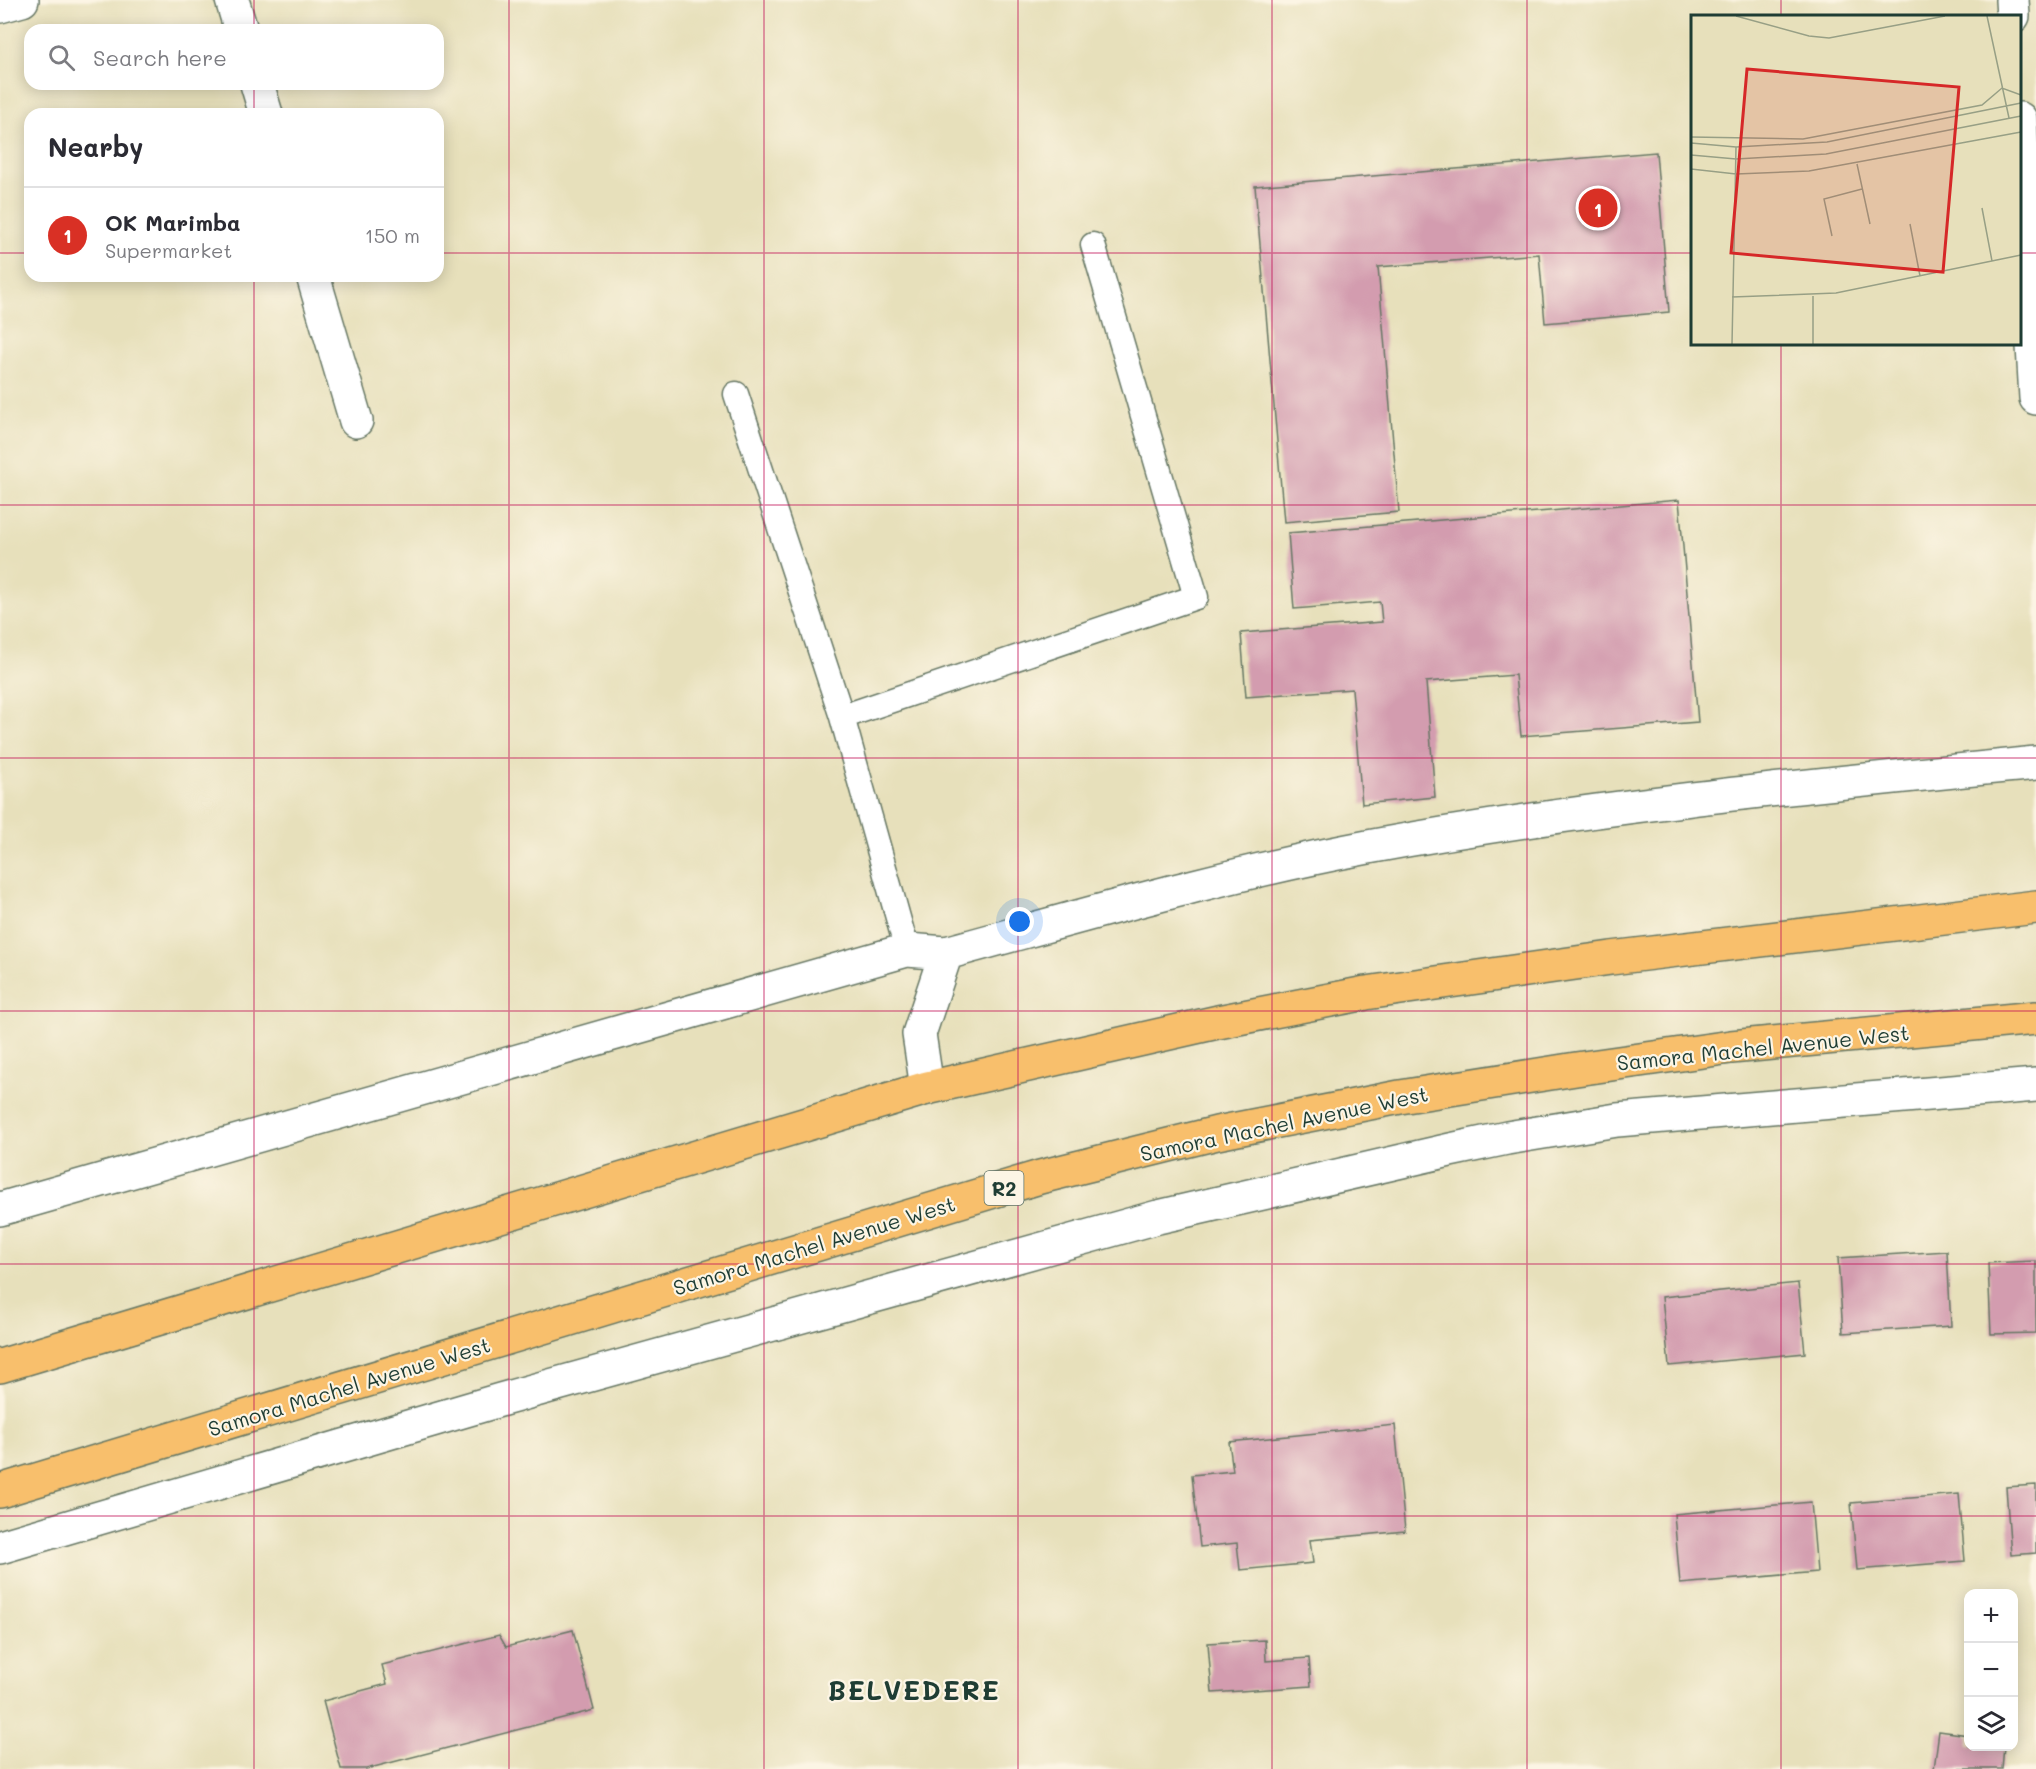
<!DOCTYPE html>
<meta charset="utf-8">
<style>
body{margin:0;font-family:Mali,sans-serif;background:#f7f7f7;color:#2b2b33}
.controls{position:absolute;right:18px;bottom:18px;display:grid;overflow:hidden;border-radius:12px;box-shadow:0 3px 15px #0003}
.controls button{width:54px;height:54px;display:grid;place-items:center;padding:0;border:0;border-bottom:2px solid #e1e1e2;background:#fff;color:#2b2b33;font:30px sans-serif}
.you{position:absolute;left:1020px;top:922px;width:21px;height:21px;margin:-15px;border:4px solid #fff;border-radius:50%;background:#1a73e8;box-shadow:0 0 0 9px #1a73e833}
.badge{display:grid;place-items:center;width:39px;height:39px;border-radius:50%;background:#d93025;color:#fff;font-size:20px;font-weight:700}
.pin{position:absolute;translate:-50% -50%;border:3px solid #fff;box-shadow:0 2px 6px #0006}
.list{margin:0;padding:0;list-style:none}
h2{display:flex;justify-content:space-between;align-items:center;height:78px;margin:0;padding:0 24px;font-size:26px}
h2 small{font-size:20px;font-weight:400;color:#7c7c81}
.list li{display:grid;grid-template-columns:39px 1fr auto;gap:18px;align-items:center;box-sizing:border-box;height:96px;padding:0 24px;border-top:2px solid #e1e1e2}
.list b{display:block;font-size:22px;white-space:nowrap}
.list p{margin:0;font-size:20px;white-space:nowrap;color:#7c7c81}
.list em{font-size:20px;font-style:normal;color:#7c7c81}
.icon{flex:none;width:33px;height:33px;fill:none;stroke:currentColor;stroke-width:2;stroke-linecap:round;stroke-linejoin:round}
.map{position:relative;flex:none;width:2036px;height:1769px;overflow:hidden}
.search{position:absolute;background:#fff;box-shadow:0 3px 15px #0003;left:24px;top:24px;width:420px;height:66px;display:flex;align-items:center;gap:15px;box-sizing:border-box;padding:0 21px;border-radius:18px;color:#7c7c81;font-size:22px}
.panel{position:absolute;background:#fff;box-shadow:0 3px 15px #0003;left:24px;top:108px;width:420px;height:174px;border-radius:18px}
.map>svg:first-child{display:block}
.building{fill:#d39caf}
.lines{fill:none;stroke-linecap:round;stroke-linejoin:round}
.lane-casing{stroke:#657663;stroke-width:27}
.street-casing{stroke:#657663;stroke-width:36}
.highway-casing{stroke:#657663;stroke-width:36}
.lane{stroke:#fff;stroke-width:24}
.street{stroke:#fff;stroke-width:33}
.highway{stroke:#f8bf6c;stroke-width:33}
.grid{fill:none;stroke:#c2185b;stroke-width:1.5;stroke-opacity:0.55}
.labels{text-anchor:middle;dominant-baseline:central;stroke-width:4.5;stroke-linejoin:round;paint-order:stroke}
.shield{fill:#fcf5e5;stroke:#617469;stroke-width:1.5}
.shield-label{font-size:20px;font-weight:bold;fill:#1f3d34}
.street-label{font-size:21px;fill:#1f3d34;stroke:#fcf5e5}
.district-label{font-size:27px;font-weight:bold;letter-spacing:1.5px;fill:#1f3d34;stroke:#fcf5e5}
.inset-road{fill:none;stroke:#979f85;stroke-width:1.5}
.view{fill:#d62828;fill-opacity:0.15;stroke:#d62828;stroke-width:3}
.inset-edge{fill:none;stroke:#1f3d34;stroke-width:3}
</style>
<div class="map">
<svg width="2036" height="1769" viewBox="0 0 2036 1769">
<rect width="100%" height="100%" fill="#fcf5e5"/>
<filter id="ink" filterUnits="userSpaceOnUse"><feTurbulence type="fractalNoise" baseFrequency=".0167" numOctaves="2"/><feDisplacementMap in="SourceGraphic" scale="12" xChannelSelector="R" yChannelSelector="G"/><feConvolveMatrix kernelMatrix="1 2 1 2 8 2 1 2 1" color-interpolation-filters="sRGB"/></filter>
<filter id="wash" filterUnits="userSpaceOnUse"><feTurbulence type="fractalNoise" baseFrequency=".008" numOctaves="4" result="noise"/><feDisplacementMap in="SourceGraphic" scale="24" xChannelSelector="R" yChannelSelector="G"/><feGaussianBlur stdDeviation="1.35" result="paint"/><feColorMatrix in="noise" values="0 0 0 0 0 0 0 0 0 0 0 0 0 0 0 0 0 1.4 0 .05"/><feComposite in="paint" operator="in"/></filter>
<g filter="url(#wash)">
<rect width="100%" height="100%" fill="#e7e0bb"/>
<g id="blocks">
<path class="building" d="M1656,152L1669,312L1545,323L1539,254L1378,267L1399,512L1284,522L1255,186Z
M1679,500L1698,722L1521,736L1515,675L1426,682L1435,797L1362,804L1352,689L1246,697L1241,633L1382,622L1380,602L1294,609L1288,533Z
M1947,1251L1951,1326L1843,1333L1838,1258Z
M2036,1261V1333L1991,1334L1988,1263Z
M1798,1283L1805,1353L1669,1366L1662,1297Z
M1395,1425L1405,1531L1310,1540L1313,1563L1240,1570L1237,1543L1200,1547L1192,1475L1233,1471L1229,1442Z
M2036,1485V1553L2011,1555L2006,1487Z
M1959,1494L1965,1561L1857,1570L1851,1503Z
M1811,1502L1817,1572L1680,1584L1674,1514Z
M573,1630L594,1710L366,1769H341L323,1701L387,1684L382,1665L499,1635L506,1647Z
M1265,1640L1266,1661L1309,1658L1311,1686L1212,1693L1208,1643Z
M1939,1731L1968,1735V1746H2004L2002,1769H1934Z"/>
</g>
</g>
<g filter="url(#ink)">
<use href="#blocks" fill-opacity="0" stroke="#657663" stroke-width="1.5"/>
<g class="lines">
<defs>
<path id="lane" d="M736,394L842,717L907,950
M842,717L1196,597L1093,245"/>
<path id="street" d="M232,0L241,30
M2012,0L2013,16
M0,6L22,0
M257,84L266,114
M2020,119L2036,398
M313,276L356,421
M927,1088L919,1034L946,953
M0,1209L907,950L946,953C1086,915 1225,874 1368,847C1589,806 1812,785 2036,763
M0,1547L500,1400L1158,1217L1450,1150L1507,1138L1617,1120L2036,1085"/>
<path id="highway" d="M0,1366L927,1088L1218,1022L1366,993L1611,958L2036,907
M0,1491L1040,1177L1217,1133L1400,1097L1576,1069L1731,1047L2036,1018"/>
</defs>
<use href="#lane" class="lane-casing"/>
<use href="#street" class="street-casing"/>
<use href="#highway" class="highway-casing"/>
<use href="#lane" class="lane"/>
<use href="#street" class="street"/>
<use href="#highway" class="highway"/>
</g>
</g>
<path class="grid" d="M254,0V30M509,0V1769M764,0V1769M1018,0V1769M1272,0V1769M1527,0V1769M1781,0V16M254,84V114M0,253H30M438,253H1692M2020,253H2036M254,276V1769M1781,344V1769M0,505H2036M0,758H2036M0,1011H2036M0,1264H2036M0,1516H2036"/>
<g class="labels">
<rect class="shield" x="984.5" y="1171" width="39" height="34" rx="4.5"/>
<g class="shield-label">
<text x="1004" y="1188">R2</text>
</g>
<g class="street-label">
<text transform="translate(1763 1047) rotate(-6)">Samora Machel Avenue West</text>
<text transform="translate(1284 1123) rotate(-12)">Samora Machel Avenue West</text>
<text transform="translate(814 1245) rotate(-17)">Samora Machel Avenue West</text>
<text transform="translate(349 1386) rotate(-17)">Samora Machel Avenue West</text>
</g>
<g class="district-label">
<text x="914" y="1689">BELVEDERE</text>
</g>
</g>
<g transform="translate(1691 15)">
<rect width="330" height="330" fill="#e7e0bb"/>
<path class="inset-road" d="M45,1L118,21L138,23L254,1M296,1L318,103M0,122L112,124L291,90L311,73L330,80M0,128L45,132L136,127L330,88M0,140L45,144L135,139L330,101M166,149L179,209M0,154L45,159L118,156L330,117M291,193L301,246M219,209L229,261M141,221L133,184L171,174M122,281V329M41,282L145,278L330,240M41,329L45,132"/>
<path class="view" d="M56,54L268,72L252,257L40,238Z"/>
<rect width="330" height="330" class="inset-edge"/>
</g>
</svg>
<div class="controls">
<button>+</button>
<button>−</button>
<button><svg class="icon" aria-label="layers" viewBox="0 0 24 24"><path d="M12 4l9 5-9 5-9-5zM3 14l9 5 9-5"/></svg></button>
</div>
<div class="you"></div>
<div class="pin badge" style="left:1598px;top:208px">1</div>
<div class="search"><svg class="icon" aria-label="search" viewBox="0 0 24 24"><circle cx="10" cy="10" r="6"/><path d="M15 15l6 6"/></svg>Search here</div>
<section class="panel">
<h2>Nearby<small></small></h2>
<ul class="list">
<li><span class="badge">1</span><div><b>OK Marimba</b><p>Supermarket</p></div><em>150 m</em></li>
</ul>
</section>
</div>
